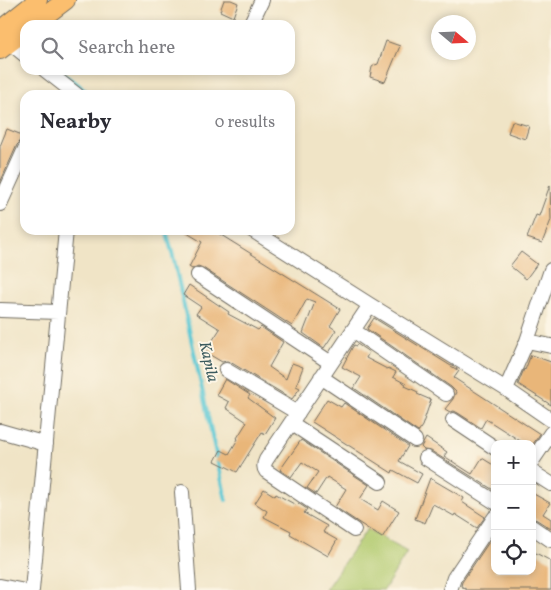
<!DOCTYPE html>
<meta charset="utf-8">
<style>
body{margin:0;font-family:Vollkorn,serif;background:#f7f7f7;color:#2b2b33}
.controls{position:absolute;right:15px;bottom:15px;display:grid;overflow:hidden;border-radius:10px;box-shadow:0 2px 8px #0003}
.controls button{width:45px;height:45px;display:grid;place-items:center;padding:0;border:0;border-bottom:1px solid #e1e1e2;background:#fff;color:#2b2b33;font:25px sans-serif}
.compass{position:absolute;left:431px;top:15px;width:45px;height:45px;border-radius:50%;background:#fff;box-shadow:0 2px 8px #0003;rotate:109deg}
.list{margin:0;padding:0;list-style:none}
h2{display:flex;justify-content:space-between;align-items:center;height:65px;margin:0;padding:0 20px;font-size:21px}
h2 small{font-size:16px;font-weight:400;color:#7c7c81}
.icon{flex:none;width:28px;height:28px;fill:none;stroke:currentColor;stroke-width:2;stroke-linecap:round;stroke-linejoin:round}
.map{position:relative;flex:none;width:551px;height:590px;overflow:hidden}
.search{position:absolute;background:#fff;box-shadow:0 2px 8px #0003;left:20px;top:20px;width:275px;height:55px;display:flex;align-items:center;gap:12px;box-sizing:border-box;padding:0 18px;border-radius:15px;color:#7c7c81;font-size:19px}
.panel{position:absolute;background:#fff;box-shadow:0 2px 8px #0003;left:20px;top:90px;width:275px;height:145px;border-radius:15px}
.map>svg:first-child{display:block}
.green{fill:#b2cb70;stroke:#6e7b4e}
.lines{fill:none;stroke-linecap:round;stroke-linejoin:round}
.stream{stroke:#5dc9d5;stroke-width:4}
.building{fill:#e9b679}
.minor-casing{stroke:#706c61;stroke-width:16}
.major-casing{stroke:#706c61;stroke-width:20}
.minor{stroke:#fff;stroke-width:14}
.major{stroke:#fbbe6e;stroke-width:18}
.labels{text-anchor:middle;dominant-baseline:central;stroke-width:4;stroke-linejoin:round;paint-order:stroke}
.water-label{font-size:16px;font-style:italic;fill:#3a5a5e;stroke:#fcf5e5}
</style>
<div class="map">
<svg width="551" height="590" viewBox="0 0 551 590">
<rect width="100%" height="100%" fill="#fcf5e5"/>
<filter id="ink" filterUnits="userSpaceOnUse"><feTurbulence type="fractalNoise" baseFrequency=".02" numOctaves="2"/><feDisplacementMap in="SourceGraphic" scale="10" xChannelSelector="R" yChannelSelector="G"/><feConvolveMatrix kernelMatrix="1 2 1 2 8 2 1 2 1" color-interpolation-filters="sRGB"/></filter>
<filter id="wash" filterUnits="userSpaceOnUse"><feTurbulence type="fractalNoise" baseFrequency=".0096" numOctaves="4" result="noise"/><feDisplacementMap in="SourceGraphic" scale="20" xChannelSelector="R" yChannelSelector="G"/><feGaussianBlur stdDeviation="1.12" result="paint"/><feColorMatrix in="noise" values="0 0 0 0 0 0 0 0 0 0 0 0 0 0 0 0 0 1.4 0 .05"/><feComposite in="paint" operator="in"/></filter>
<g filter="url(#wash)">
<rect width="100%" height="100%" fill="#f0e4c6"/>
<path class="green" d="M367,529L407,552L384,590H325Z"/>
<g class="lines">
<path class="stream" d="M60,70L91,95
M166,230L174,260L226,500"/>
</g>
<g id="blocks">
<path class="building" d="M224,0H231L238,3L233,17L220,11Z
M386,41L400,46L385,82L370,77L372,67L375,65L378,64Z
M512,121L529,126L525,139L508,133Z
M7,129L22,135L19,142H20L17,145L0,183V146Z
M550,185L551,220L542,243L527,238L536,215L539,216Z
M182,230H213L340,309L330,326L336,330L324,348L303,333L315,302L307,299L292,326L203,268L198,266L192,269L189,267L202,242Z
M521,252L537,264L526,279L510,266Z
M189,285L229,312L228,314L258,330L261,327L283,342L269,367L286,379L292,363L303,367L296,386L300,388L292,399L230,362L227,361L222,362L205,352L220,329L196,314L201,307L183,295Z
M374,318L459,371L454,378L540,434L533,444H525L486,419L481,428L458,413L454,411L450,412L445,409L453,399L456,392L451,387L367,329Z
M357,344L369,352L366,358L387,369L388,368L396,372L393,377L406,384L405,386L418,392L417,394L431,400L422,426L418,432L354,388L361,377L342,367L352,348L354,345L356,346Z
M531,355L551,362V405L518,384L524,369L525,370Z
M225,379L250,395L248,398L275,418L265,434L262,432L237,472L215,461L221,450L229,454L238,439L237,438L247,422L226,408L229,402L216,395Z
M327,399L341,407L344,403L408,446L399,461L422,474L417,483L393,470L392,473L312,422Z
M426,438L447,452L444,456L472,474L482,458L495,466V491L431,451L424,450L421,447Z
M301,440L369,485L360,499L378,510L383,501L399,511L382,538L335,507L346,489L327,477L316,494L307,488L318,472L302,462L291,477L280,470Z
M430,478L464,498L462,502L485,517L477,528L455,514L454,516L433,504L425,523L415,519Z
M264,489L275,496L276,494L296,505L298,503L307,509L304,513L327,526L323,532L337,540L328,556L290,534L291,531L264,517L267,511L255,503Z
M532,493L550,503L543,514L551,519V529L537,520L532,518Z
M495,533V571H532V551L551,561V590H467L461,586L462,582Z"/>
</g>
</g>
<g filter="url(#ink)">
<use href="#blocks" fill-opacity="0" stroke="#706c61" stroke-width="1"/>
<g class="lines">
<defs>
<path id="minor" d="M250,25L262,0
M2,36L25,55
M45,70L77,95
M0,204L25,149
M252,230L370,305L506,389L551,420
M198,275L331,363
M0,310L58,312
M353,330L446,394
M527,341L551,346
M226,370L298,413
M321,377L415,440
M506,389L527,341L551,270
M453,420L495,448
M291,423L380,482
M0,431L46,444
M426,458L495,502
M532,461L551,433
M532,472L551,484
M182,492L189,590
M532,527L551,540
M354,530L266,471C263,467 264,464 266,460L370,305
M0,586L20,590
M32,590L66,230
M450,590L454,578L495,517"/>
<path id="major" d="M33,25L66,0
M0,30L38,0
M0,50L25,31"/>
</defs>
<use href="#minor" class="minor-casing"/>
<use href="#major" class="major-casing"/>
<use href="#minor" class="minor"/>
<use href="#major" class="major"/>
</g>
</g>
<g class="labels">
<g class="water-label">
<text transform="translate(208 362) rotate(77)">Kapila</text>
</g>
</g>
</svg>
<div class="controls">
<button>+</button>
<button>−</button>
<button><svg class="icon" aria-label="locate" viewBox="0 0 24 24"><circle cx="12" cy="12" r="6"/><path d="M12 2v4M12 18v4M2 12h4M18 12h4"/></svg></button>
</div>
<svg class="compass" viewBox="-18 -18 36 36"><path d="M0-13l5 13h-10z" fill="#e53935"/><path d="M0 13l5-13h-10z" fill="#7c7c81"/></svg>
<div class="search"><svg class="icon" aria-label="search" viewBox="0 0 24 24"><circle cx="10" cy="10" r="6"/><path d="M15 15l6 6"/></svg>Search here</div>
<section class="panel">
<h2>Nearby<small>0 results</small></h2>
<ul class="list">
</ul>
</section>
</div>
